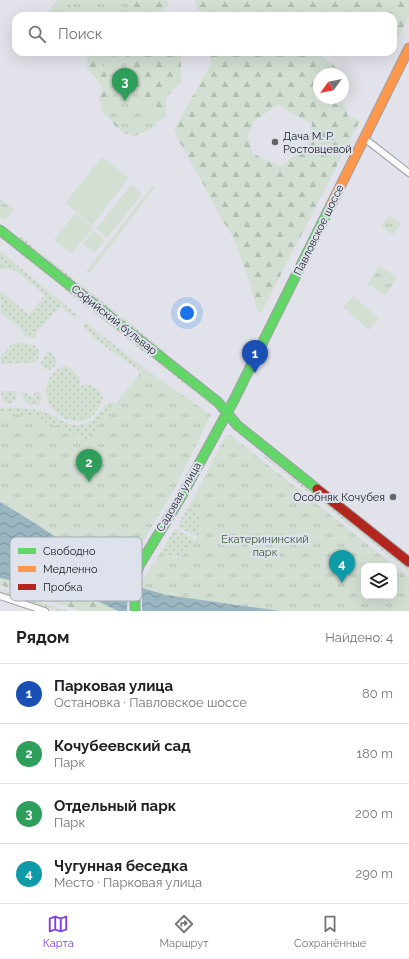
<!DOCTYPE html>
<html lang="ru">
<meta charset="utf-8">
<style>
body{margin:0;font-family:Raleway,sans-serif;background:#f6f6f6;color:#202124}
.controls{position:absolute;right:12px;bottom:12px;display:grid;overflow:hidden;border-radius:8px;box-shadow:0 4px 16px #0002}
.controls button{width:36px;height:36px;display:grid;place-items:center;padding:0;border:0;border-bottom:1px solid #e0e0e0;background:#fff;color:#202124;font:20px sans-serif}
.compass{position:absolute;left:313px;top:68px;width:36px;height:36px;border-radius:50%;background:#fff;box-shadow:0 4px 16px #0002;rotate:237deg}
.you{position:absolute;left:187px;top:313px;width:14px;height:14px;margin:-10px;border:3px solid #fff;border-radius:50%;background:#1a73e8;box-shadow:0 0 0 6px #1a73e833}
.badge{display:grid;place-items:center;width:26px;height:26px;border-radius:50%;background:#7c3aed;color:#fff;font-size:13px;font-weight:700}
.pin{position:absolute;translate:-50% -33px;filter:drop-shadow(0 1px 2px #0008)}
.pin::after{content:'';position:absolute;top:21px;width:14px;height:12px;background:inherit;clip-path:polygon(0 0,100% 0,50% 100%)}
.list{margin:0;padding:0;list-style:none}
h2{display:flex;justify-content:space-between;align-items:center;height:52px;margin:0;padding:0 16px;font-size:17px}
h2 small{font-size:13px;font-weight:400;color:#757577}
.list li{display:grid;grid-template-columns:26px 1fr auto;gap:12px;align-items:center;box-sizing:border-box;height:60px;padding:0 16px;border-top:1px solid #e0e0e0}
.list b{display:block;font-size:15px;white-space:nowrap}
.list p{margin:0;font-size:13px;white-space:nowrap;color:#757577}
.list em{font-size:13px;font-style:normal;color:#757577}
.icon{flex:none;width:22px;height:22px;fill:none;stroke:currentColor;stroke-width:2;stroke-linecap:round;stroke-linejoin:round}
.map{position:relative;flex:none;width:409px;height:611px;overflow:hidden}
.search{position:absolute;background:#fff;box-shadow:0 4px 16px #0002;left:12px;right:12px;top:12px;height:44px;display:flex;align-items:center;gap:10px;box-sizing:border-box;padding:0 14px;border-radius:12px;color:#757577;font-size:15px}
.sheet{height:292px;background:#fff}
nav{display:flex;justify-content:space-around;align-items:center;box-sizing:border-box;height:56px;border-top:1px solid #e0e0e0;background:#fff;font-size:11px;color:#757577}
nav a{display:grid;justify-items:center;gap:2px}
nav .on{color:#7c3aed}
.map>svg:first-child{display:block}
.grass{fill:url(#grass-dots)}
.forest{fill:url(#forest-firs);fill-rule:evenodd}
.park{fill:url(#park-tufts);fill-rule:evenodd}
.pitch{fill:#d2dfd2}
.water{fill:url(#water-waves)}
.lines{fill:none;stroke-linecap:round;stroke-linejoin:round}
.street-casing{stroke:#9e9fa4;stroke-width:8}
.fast-casing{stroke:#9e9fa4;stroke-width:11}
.slow-casing{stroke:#9e9fa4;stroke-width:11}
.jam-casing{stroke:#9e9fa4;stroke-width:11}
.street{stroke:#fbfbfc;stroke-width:6}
.fast{stroke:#63d668;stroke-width:9}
.slow{stroke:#ff974d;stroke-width:9}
.jam{stroke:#b3261e;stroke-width:9}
.poi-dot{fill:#64666a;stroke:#dee2ed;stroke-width:1.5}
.labels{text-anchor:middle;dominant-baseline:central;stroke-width:4;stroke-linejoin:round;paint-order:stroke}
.poi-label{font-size:11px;fill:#202225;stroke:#dee2ed;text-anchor:start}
.street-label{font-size:11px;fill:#202225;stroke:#dee2ed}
.park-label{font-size:11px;fill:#3b5b2f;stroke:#dee2ed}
.key{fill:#dee2ed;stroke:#a5a8b1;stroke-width:1}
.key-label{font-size:11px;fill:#202225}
</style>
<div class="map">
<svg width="409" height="611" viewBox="0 0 409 611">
<defs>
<pattern id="grass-dots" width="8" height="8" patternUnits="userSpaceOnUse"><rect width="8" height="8" fill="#d2dfd2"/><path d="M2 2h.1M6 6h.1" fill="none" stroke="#b4bfb4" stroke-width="1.8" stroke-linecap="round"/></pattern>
<pattern id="forest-firs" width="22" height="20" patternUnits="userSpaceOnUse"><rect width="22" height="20" fill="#d2dfd2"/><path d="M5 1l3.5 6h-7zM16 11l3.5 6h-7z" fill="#b4bfb4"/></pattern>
<pattern id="park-tufts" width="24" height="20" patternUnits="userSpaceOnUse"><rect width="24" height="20" fill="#d2dfd2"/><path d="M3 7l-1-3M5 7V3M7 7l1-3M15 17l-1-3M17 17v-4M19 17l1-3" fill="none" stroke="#b4bfb4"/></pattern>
<pattern id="water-waves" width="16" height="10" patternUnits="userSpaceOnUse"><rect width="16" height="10" fill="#98b5c0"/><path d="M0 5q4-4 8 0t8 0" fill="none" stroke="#7c939c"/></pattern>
</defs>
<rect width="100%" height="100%" fill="#e2e3ea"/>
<path class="grass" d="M0,234L88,304V308L0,238Z
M20,236L166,352L164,354L18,239Z
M0,251L77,315L75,318L61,307L59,308L38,331L34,338L24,336L22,330L0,312L2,301L0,299V291L29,315L45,295L13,269H0Z
M96,310L214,404L212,406L93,312Z
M85,322L144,368L141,372L92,337L93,336L83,327Z
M18,342L35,346L39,351V358L33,363L2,364L0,357L11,345Z
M47,351H49C54,355 57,358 56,364L50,370L45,369L40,364Z
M66,366L73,370L81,380L78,385L81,387L85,383C101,390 109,395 96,412C76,438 31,405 51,376C55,371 59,367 66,366Z
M37,390L43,397L39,405C30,407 22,401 21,391L32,397Z
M1,391H17L16,399L10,404L5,403L2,399Z
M113,402L116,404L87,440L34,417L0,411L1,408C17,407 34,408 50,414C58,418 66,425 76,425C99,425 98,404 113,402Z
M266,454L409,568V572L264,457Z
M191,503C200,515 204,524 197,537L177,526Z
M175,529L196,540L193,544L198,547L197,550C184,555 173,561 160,553Z
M0,589L68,611H59L0,592Z"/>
<path class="forest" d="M57,0H86L99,16H44Z
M106,0H169L168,6L153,16H107Z
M195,0H409V16L393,49V16H209L197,9Z
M88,52H181V82L166,97V117L131,135C114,131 106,113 99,99L104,89L87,68Z
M210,52H315L335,66L338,74H319V98H341L348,116L360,121L261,313L257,311L249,281L233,237L216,210L205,187L178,139L174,129L211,64ZM277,105L312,124L308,147L280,166L252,153L248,135L254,121Z
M0,578L89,597L118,611H81L0,585Z"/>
<path class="park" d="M67,0H130L124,16H76Z
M96,52H126L128,81L158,125L135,136L100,111L117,91Z
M0,199L14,210L5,221L0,217Z
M389,215L401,224L393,235L381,226Z
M379,266L397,277L386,295L368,284Z
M144,368L211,415L173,492L128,566V583C114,572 100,566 86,557C57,538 30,519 0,502V411L34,417L87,440Z
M226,435H230L409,577V611H142V580L160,553C178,564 188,554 196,539C198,535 201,533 201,529C201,519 197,511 191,503ZM364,566H394V596H364Z"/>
<path class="pitch" d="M102,157L129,178L92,225L65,203Z
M131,185L142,194L107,238L96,229Z
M153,185L155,187L89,274L86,272Z
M75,213L93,227L72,254L54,240Z
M93,231L105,240L94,253L83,244Z
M353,296L379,318L369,330L343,307Z"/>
<path class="water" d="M0,502C30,519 57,538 86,557C100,566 114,572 128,583L127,611H118L89,597L0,578Z
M142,588L166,595L280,611H142Z"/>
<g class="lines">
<defs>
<path id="street" d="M364,138L409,173
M0,596L45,611"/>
<path id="fast" d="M0,230L218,402L237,425L317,489
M135,611V579L139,566L181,497L234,400L331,205"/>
<path id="slow" d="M331,205L409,48"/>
<path id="jam" d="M317,489L409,562"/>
</defs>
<use href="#street" class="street-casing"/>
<use href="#fast" class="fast-casing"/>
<use href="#slow" class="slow-casing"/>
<use href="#jam" class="jam-casing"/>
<use href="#street" class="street"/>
<use href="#fast" class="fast"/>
<use href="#slow" class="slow"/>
<use href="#jam" class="jam"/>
</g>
<g class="poi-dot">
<circle cx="275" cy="142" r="4"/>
<circle cx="393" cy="497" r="4"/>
</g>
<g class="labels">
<g class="poi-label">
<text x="283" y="136">Дача М. Р.<tspan x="283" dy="13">Ростовцевой</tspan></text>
<text x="385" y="497" text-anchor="end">Особняк Кочубея</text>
</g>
<g class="street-label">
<text transform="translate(319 230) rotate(-64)">Павловское шоссе</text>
<text transform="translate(114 320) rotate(38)">Софийский бульвар</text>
<text transform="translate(179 497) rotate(-60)">Садовая улица</text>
</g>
<g class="park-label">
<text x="265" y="539">Екатерининский<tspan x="265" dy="13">парк</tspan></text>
</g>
</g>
<rect x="10" y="537" width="132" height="64" rx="6" class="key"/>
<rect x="18" y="548" width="18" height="6" fill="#63d668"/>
<rect x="18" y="566" width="18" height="6" fill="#ff974d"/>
<rect x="18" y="584" width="18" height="6" fill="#b3261e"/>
<g class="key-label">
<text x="43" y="555">Свободно</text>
<text x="43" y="573">Медленно</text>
<text x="43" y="591">Пробка</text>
</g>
</svg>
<div class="controls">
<button><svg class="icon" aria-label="layers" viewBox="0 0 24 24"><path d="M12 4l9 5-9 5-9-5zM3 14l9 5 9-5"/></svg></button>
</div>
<svg class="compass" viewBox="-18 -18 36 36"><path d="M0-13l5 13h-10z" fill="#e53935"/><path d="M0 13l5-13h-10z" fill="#757577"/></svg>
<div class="you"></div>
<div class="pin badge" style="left:255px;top:373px;background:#1a4fb4">1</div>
<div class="pin badge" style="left:89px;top:482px;background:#2e9e5b">2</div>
<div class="pin badge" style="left:125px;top:101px;background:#2e9e5b">3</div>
<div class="pin badge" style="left:342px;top:583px;background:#0f9aa8">4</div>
<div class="search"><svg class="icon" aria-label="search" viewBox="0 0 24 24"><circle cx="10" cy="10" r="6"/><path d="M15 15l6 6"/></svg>Поиск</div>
</div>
<section class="sheet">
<h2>Рядом<small>Найдено: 4</small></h2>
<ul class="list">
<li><span class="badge" style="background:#1a4fb4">1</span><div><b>Парковая улица</b><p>Остановка · Павловское шоссе</p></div><em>80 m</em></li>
<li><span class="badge" style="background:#2e9e5b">2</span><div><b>Кочубеевский сад</b><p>Парк</p></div><em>180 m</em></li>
<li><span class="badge" style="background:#2e9e5b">3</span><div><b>Отдельный парк</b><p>Парк</p></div><em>200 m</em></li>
<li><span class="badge" style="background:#0f9aa8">4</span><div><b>Чугунная беседка</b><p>Место · Парковая улица</p></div><em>290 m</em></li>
</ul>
</section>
<nav>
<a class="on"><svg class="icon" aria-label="map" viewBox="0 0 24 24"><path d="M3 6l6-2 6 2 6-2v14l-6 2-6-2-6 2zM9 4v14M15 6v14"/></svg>Карта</a>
<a><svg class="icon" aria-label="directions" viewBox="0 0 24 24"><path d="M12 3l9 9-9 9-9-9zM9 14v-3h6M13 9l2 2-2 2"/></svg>Маршрут</a>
<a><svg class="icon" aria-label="saved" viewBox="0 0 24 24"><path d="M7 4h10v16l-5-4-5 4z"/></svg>Сохранённые</a>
</nav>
